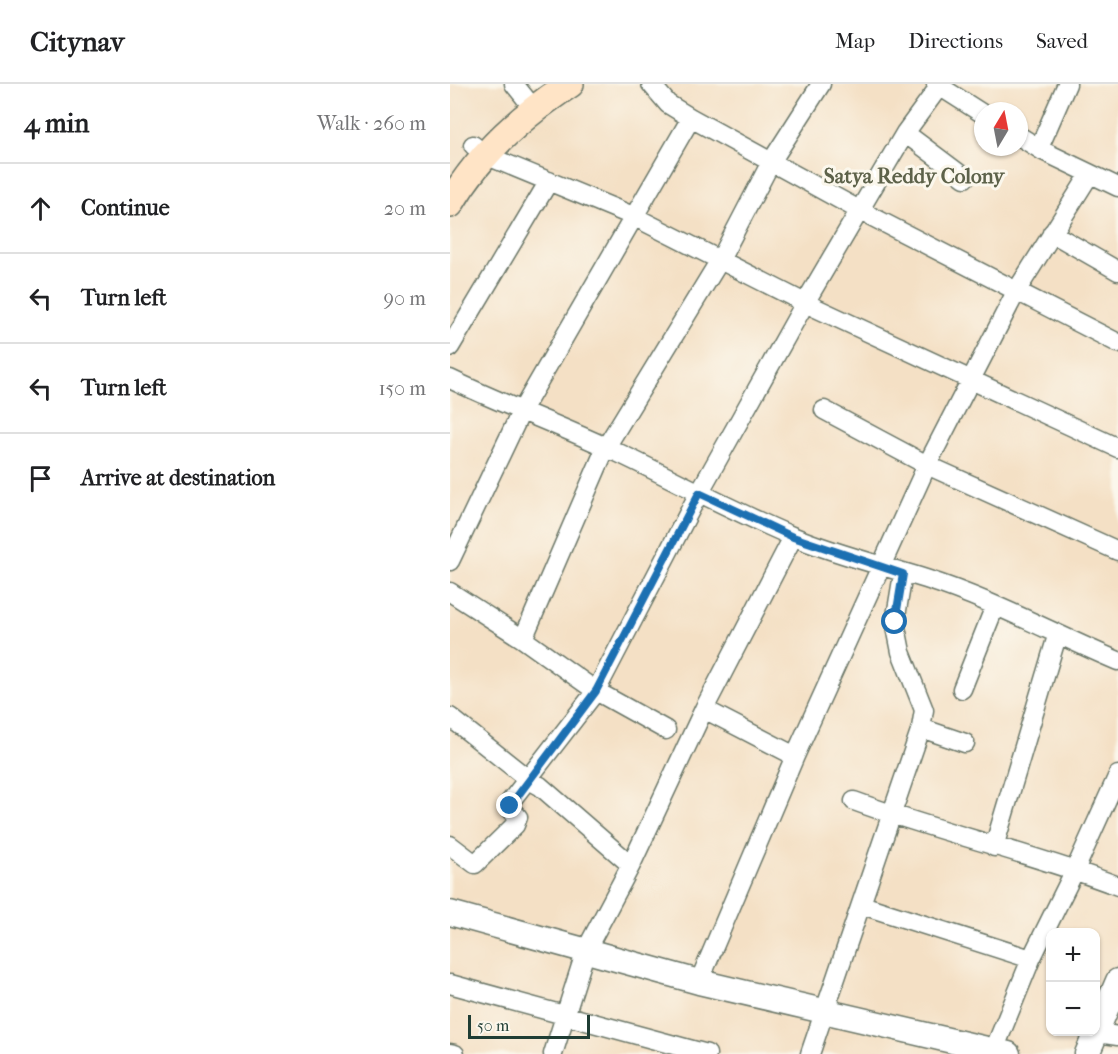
<!DOCTYPE html>
<meta charset="utf-8">
<style>
body{margin:0;font-family:"IM FELL French Canon",serif;background:#f6f6f6;color:#202124}
.controls{position:absolute;right:18px;bottom:18px;display:grid;overflow:hidden;border-radius:12px;box-shadow:0 2px 4px #0004}
.controls button{width:54px;height:54px;display:grid;place-items:center;padding:0;border:0;border-bottom:2px solid #e0e0e0;background:#fff;color:#202124;font:30px sans-serif}
.compass{position:absolute;left:524px;top:18px;width:54px;height:54px;border-radius:50%;background:#fff;box-shadow:0 2px 4px #0004;rotate:10deg}
.scale{position:absolute;left:18px;bottom:15px;width:122px;box-sizing:border-box;padding-left:6px;border:3px solid #1f3d34;border-top:0;font-size:16px;line-height:21px;white-space:nowrap;color:#1f3d34;-webkit-text-stroke:4px #fbf7ec;paint-order:stroke}
.stop{position:absolute;width:18px;height:18px;margin:-14px;border:4px solid #1f6fb2;border-radius:50%;background:#fff}
.stop.end{background:#1f6fb2;border-color:#fff;box-shadow:0 2px 6px #0008}
.list{margin:0;padding:0;list-style:none}
h2{display:flex;justify-content:space-between;align-items:center;height:78px;margin:0;padding:0 24px;font-size:26px}
h2 small{font-size:20px;font-weight:400;color:#757577}
.list li{display:grid;grid-template-columns:39px 1fr auto;gap:18px;align-items:center;box-sizing:border-box;height:90px;padding:0 24px;border-top:2px solid #e0e0e0}
.list b{display:block;font-size:22px;white-space:nowrap}
.list em{font-size:20px;font-style:normal;color:#757577}
.icon{flex:none;width:33px;height:33px;fill:none;stroke:currentColor;stroke-width:2;stroke-linecap:round;stroke-linejoin:round}
.map{position:relative;flex:none;width:668px;height:970px;overflow:hidden}
header{display:flex;align-items:center;gap:36px;box-sizing:border-box;height:84px;padding:0 30px;background:#fff;border-bottom:2px solid #e0e0e0}
header strong{font-size:28px}
nav{display:flex;gap:33px;margin-inline-start:auto;font-size:21px}
main{display:flex}
aside{flex:1;background:#fff}
.map>svg:first-child{display:block}
.lines{fill:none;stroke-linecap:round;stroke-linejoin:round}
.minor-casing{stroke:#6a7667;stroke-width:21}
.tertiary-casing{stroke:#6a7667;stroke-width:27}
.secondary-casing{stroke:#6a7667;stroke-width:30}
.minor{stroke:#fff;stroke-width:18}
.tertiary{stroke:#fff;stroke-width:24}
.secondary{stroke:#ffe4c6;stroke-width:27}
.route{stroke:#1f6fb2;stroke-width:8}
.labels{text-anchor:middle;dominant-baseline:central;stroke-width:6;stroke-linejoin:round;paint-order:stroke}
.neighbourhood-label{font-size:21px;font-weight:bold;fill:#5d624a;stroke:#fbf7ec}
</style>
<header>
<strong>Citynav</strong>
<nav><a>Map</a><a>Directions</a><a>Saved</a></nav>
</header>
<main>
<aside>
<h2>4 min<small>Walk · 260 m</small></h2>
<ul class="list">
<li><svg class="icon" aria-label="ahead" viewBox="0 0 24 24"><path d="M12 20V5M6 11l6-6 6 6"/></svg><div><b>Continue</b></div><em>20 m</em></li>
<li><svg class="icon" aria-label="left" viewBox="0 0 24 24"><path d="M17 20v-9H6M10 6l-5 5 5 5"/></svg><div><b>Turn left</b></div><em>90 m</em></li>
<li><svg class="icon" aria-label="left" viewBox="0 0 24 24"><path d="M17 20v-9H6M10 6l-5 5 5 5"/></svg><div><b>Turn left</b></div><em>150 m</em></li>
<li><svg class="icon" aria-label="arrive" viewBox="0 0 24 24"><path d="M6 21V4h12l-3 4 3 4H6"/></svg><div><b>Arrive at destination</b></div></li>
</ul>
</aside>
<div class="map">
<svg width="668" height="970" viewBox="0 0 668 970">
<rect width="100%" height="100%" fill="#fbf7ec"/>
<filter id="ink" filterUnits="userSpaceOnUse"><feTurbulence type="fractalNoise" baseFrequency=".0167" numOctaves="2"/><feDisplacementMap in="SourceGraphic" scale="12" xChannelSelector="R" yChannelSelector="G"/><feConvolveMatrix kernelMatrix="1 2 1 2 8 2 1 2 1" color-interpolation-filters="sRGB"/></filter>
<filter id="wash" filterUnits="userSpaceOnUse"><feTurbulence type="fractalNoise" baseFrequency=".008" numOctaves="4" result="noise"/><feDisplacementMap in="SourceGraphic" scale="24" xChannelSelector="R" yChannelSelector="G"/><feGaussianBlur stdDeviation="1.35" result="paint"/><feColorMatrix in="noise" values="0 0 0 0 0 0 0 0 0 0 0 0 0 0 0 0 0 1.4 0 .05"/><feComposite in="paint" operator="in"/></filter>
<g filter="url(#wash)">
<rect width="100%" height="100%" fill="#f4e0c5"/>
</g>
<g filter="url(#ink)">
<g class="lines">
<defs>
<path id="minor" d="M64,0L76,15
M201,0L218,20L241,34L409,126L668,259
M486,0L533,30
M455,49L515,94
M569,52L593,67L668,103
M23,61L35,71L183,132L355,219L668,364
M589,64L617,0
M602,149L668,187
M0,263L99,97
M0,295C52,320 106,340 158,364C220,393 280,426 342,452C385,470 431,481 476,495C542,516 604,550 668,577
M374,326L477,381L668,467
M0,477L71,328L241,34
M0,508L73,555L146,607L216,646
M73,555L156,363L270,176L321,78L371,0
M512,605L545,522
M254,625L345,672
M0,633L79,696L90,702L181,781
M471,644L515,659
M404,717C491,749 582,769 668,802
M0,761L25,780L65,741L68,733L60,724V718L146,607L249,409L355,219L455,49L491,0
M544,763L607,552
M412,821L581,875
M249,898L345,672L477,381L567,206L640,90
M0,900L257,970
M648,949L668,952
M544,966L581,875L625,786L668,691
M0,969L5,970
M103,970L136,866L181,781L254,625L343,453
M360,970L471,644L474,626L451,568L445,538L453,490"/>
<path id="tertiary" d="M0,829L249,898L558,970
M637,970L668,897"/>
<path id="secondary" d="M0,120C28,71 74,30 120,0"/>
</defs>
<use href="#minor" class="minor-casing"/>
<use href="#tertiary" class="tertiary-casing"/>
<use href="#secondary" class="secondary-casing"/>
<use href="#minor" class="minor"/>
<use href="#tertiary" class="tertiary"/>
<use href="#secondary" class="secondary"/>
</g>
</g>
<g class="lines" filter="url(#ink)">
<path class="route" d="M60,722L146,607L249,409L343,453L453,490L445,538"/>
</g>
<g class="labels">
<g class="neighbourhood-label">
<text x="464" y="92">Satya Reddy Colony</text>
</g>
</g>
</svg>
<div class="controls">
<button>+</button>
<button>−</button>
</div>
<svg class="compass" viewBox="-18 -18 36 36"><path d="M0-13l5 13h-10z" fill="#e53935"/><path d="M0 13l5-13h-10z" fill="#757577"/></svg>
<div class="scale">50 m</div>
<div class="stop" style="left:445px;top:538px"></div>
<div class="stop end" style="left:60px;top:722px"></div>
</div>
</main>
